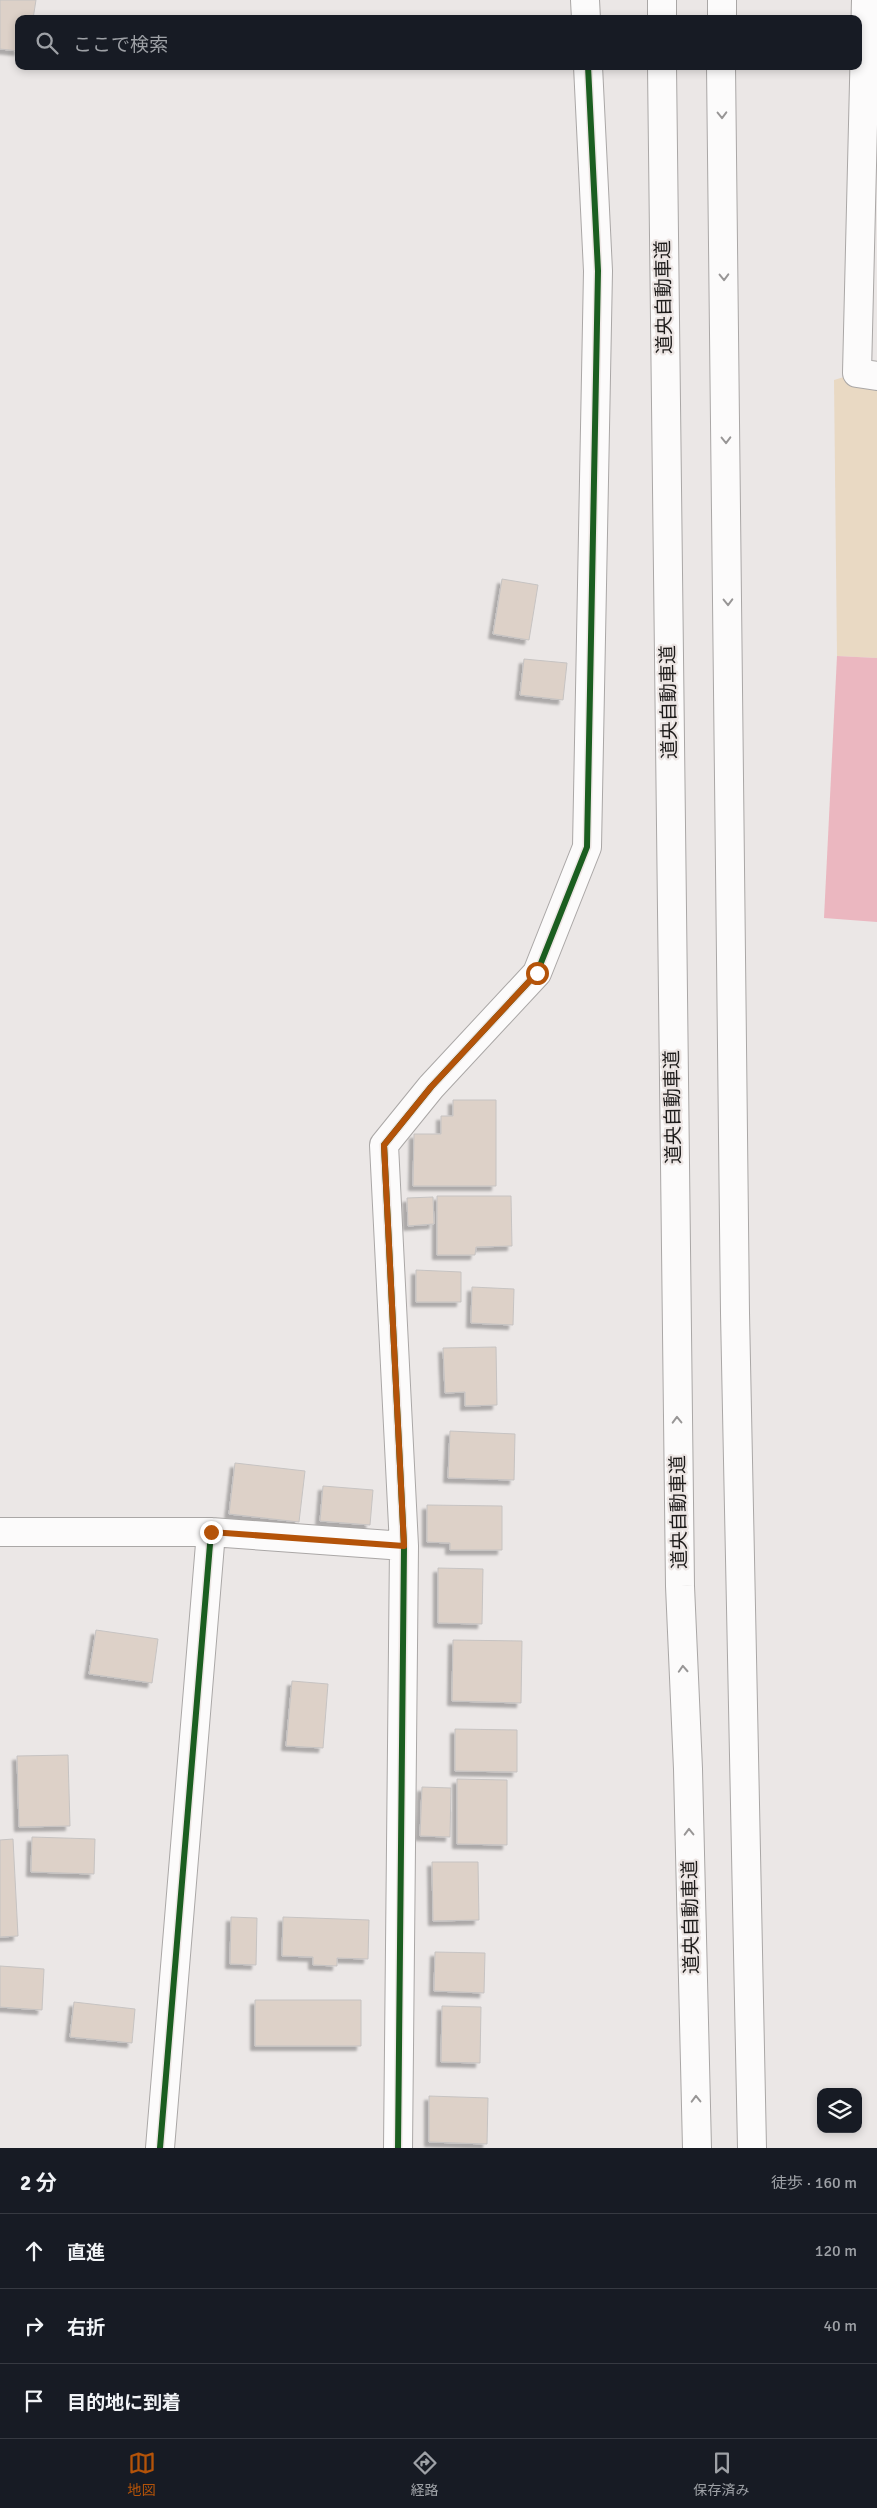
<!DOCTYPE html>
<html lang="ja">
<meta charset="utf-8">
<style>
body{margin:0;font-family:Signika,"Noto Sans JP",sans-serif;background:#20242c;color:#f1f3f6}
.controls{position:absolute;right:15px;bottom:15px;display:grid;overflow:hidden;border-radius:10px;box-shadow:0 2px 8px #0003}
.controls button{width:45px;height:45px;display:grid;place-items:center;padding:0;border:0;border-bottom:1px solid #363941;background:#171b24;color:#f1f3f6;font:25px sans-serif}
.stop{position:absolute;width:15px;height:15px;margin:-11px;border:4px solid #b45309;border-radius:50%;background:#fff}
.stop.end{background:#b45309;border-color:#fff;box-shadow:0 1px 5px #0008}
.list{margin:0;padding:0;list-style:none}
h2{display:flex;justify-content:space-between;align-items:center;height:65px;margin:0;padding:0 20px;font-size:21px}
h2 small{font-size:16px;font-weight:400;color:#9ea1a6}
.list li{display:grid;grid-template-columns:32px 1fr auto;gap:15px;align-items:center;box-sizing:border-box;height:75px;padding:0 20px;border-top:1px solid #363941}
.list b{display:block;font-size:19px;white-space:nowrap}
.list em{font-size:16px;font-style:normal;color:#9ea1a6}
.icon{flex:none;width:28px;height:28px;fill:none;stroke:currentColor;stroke-width:2;stroke-linecap:round;stroke-linejoin:round}
.map{position:relative;flex:none;width:877px;height:2148px;overflow:hidden}
.search{position:absolute;background:#171b24;box-shadow:0 2px 8px #0003;left:15px;right:15px;top:15px;height:55px;display:flex;align-items:center;gap:12px;box-sizing:border-box;padding:0 18px;border-radius:10px;color:#9ea1a6;font-size:19px}
.sheet{height:290px;background:#171b24}
nav{display:flex;justify-content:space-around;align-items:center;box-sizing:border-box;height:70px;border-top:1px solid #363941;background:#171b24;font-size:14px;color:#9ea1a6}
nav a{display:grid;justify-items:center;gap:2px}
nav .on{color:#b45309}
.map>svg:first-child{display:block}
.green{fill:#e9d9c3}
.water{fill:#ebb7c0}
.building{fill:#ddd1c8;stroke:#c6c3c2;filter:url(#shadow)}
.lines{fill:none;stroke-linecap:round;stroke-linejoin:round}
.minor-casing{stroke:#aaa7a6;stroke-width:30}
.motorway-casing{stroke:#aaa7a6;stroke-width:30}
.minor{stroke:#fcfbfb;stroke-width:28}
.motorway{stroke:#fcfbfb;stroke-width:28}
.cycleway-casing{stroke:#ede6e4;stroke-width:9}
.cycleway{stroke:#1b5e20;stroke-width:6}
.oneway{stroke:#989696}
.route{stroke:#b45309;stroke-width:6}
.labels{text-anchor:middle;dominant-baseline:central;stroke-width:4.5;stroke-linejoin:round;paint-order:stroke}
.street-label{font-size:19px;fill:#1d1b1a;stroke:#ede6e4}
</style>
<div class="map">
<svg width="877" height="2148" viewBox="0 0 877 2148">
<defs>
<filter id="shadow"><feDropShadow dx="-4.5" dy="4.5" stdDeviation="1" flood-color="#0004"/></filter>
</defs>
<rect width="100%" height="100%" fill="#ebe7e6"/>
<path class="green" d="M857,373L877,376V658L837,656L834,380Z"/>
<path class="water" d="M837,656L877,658V922L824,918Z"/>
<path class="building" d="M0,0H36L33,19H19V51L0,49Z
M502,579L538,585L529,640L493,634Z
M524,659L567,663L563,700L520,695Z
M453,1100H496V1186H413L414,1134H441V1116H453Z
M437,1196H511L512,1246L476,1247L475,1255H437Z
M433,1197L434,1224L408,1226L407,1198Z
M416,1270L461,1272V1302H416Z
M472,1287L514,1289L513,1325L471,1323Z
M496,1347L497,1405L465,1406V1392L445,1393L443,1348Z
M450,1431L515,1434L514,1480L448,1478Z
M235,1463L305,1471L299,1522L229,1514Z
M323,1486L373,1490L370,1525L320,1521Z
M427,1505L502,1506V1550H450V1543L427,1542Z
M438,1568L483,1569L482,1624L438,1623Z
M96,1630L158,1639L152,1683L89,1674Z
M453,1640L522,1641L521,1703L452,1701Z
M292,1681L328,1684L323,1748L286,1746Z
M455,1729L517,1730V1772L455,1771Z
M68,1755L70,1826L19,1827L17,1756Z
M457,1779L507,1780V1845L457,1844Z
M422,1787L451,1788L450,1837L420,1836Z
M32,1837L95,1839L94,1874L31,1872Z
M13,1839L18,1936L0,1937V1840Z
M432,1862H478L479,1920L433,1921Z
M231,1917L257,1918L256,1965L230,1964Z
M283,1917L369,1920L368,1959L337,1958V1966L313,1965V1957L282,1956Z
M435,1952L485,1953L484,1993L434,1991Z
M0,1966L44,1969L42,2010L0,2007Z
M255,2000H361V2046H255Z
M74,2002L135,2009L132,2043L70,2037Z
M442,2006L481,2007L480,2063L441,2062Z
M429,2096L488,2098L487,2144L429,2142Z"/>
<g class="lines">
<defs>
<path id="minor" d="M585,0L586,19
M866,0L857,373L877,376
M0,1532H211L404,1546
M160,2148L211,1532
M398,2148L404,1546L384,1145L431,1087L537,973L587,847L598,271L588,66"/>
<path id="motorway" d="M662,19V0
M722,19V0
M662,66L680,1586L688,1769L697,2148
M721,66L735,1313L752,2148"/>
</defs>
<use href="#minor" class="minor-casing"/>
<use href="#motorway" class="motorway-casing"/>
<use href="#minor" class="minor"/>
<use href="#motorway" class="motorway"/>
<defs>
<path id="cycleway" d="M160,2148L211,1532
M398,2148L404,1546L384,1145L431,1087L537,973L587,847L598,271L588,66"/>
</defs>
<use href="#cycleway" class="cycleway-casing"/>
<use href="#cycleway" class="cycleway"/>
</g>
<defs><path id="oneway-chevron" d="M-2-3.5L2.5 0L-2 3.5" fill="none" stroke-width="1.6" stroke-linecap="round" stroke-linejoin="round" transform="scale(1.25)"/></defs>
<g class="oneway">
<use href="#oneway-chevron" transform="translate(722 115) rotate(89)"/>
<use href="#oneway-chevron" transform="translate(724 277) rotate(89)"/>
<use href="#oneway-chevron" transform="translate(726 440) rotate(89)"/>
<use href="#oneway-chevron" transform="translate(728 602) rotate(89)"/>
<use href="#oneway-chevron" transform="translate(677 1420) rotate(-91)"/>
<use href="#oneway-chevron" transform="translate(683 1669) rotate(-93)"/>
<use href="#oneway-chevron" transform="translate(689 1832) rotate(-91)"/>
<use href="#oneway-chevron" transform="translate(696 2099) rotate(-91)"/>
</g>
<g class="lines">
<path class="route" d="M211,1532L404,1546L384,1145L431,1087L537,973"/>
</g>
<g class="labels">
<g class="street-label">
<text transform="translate(664 297) rotate(-91)">道央自動車道</text>
<text transform="translate(669 702) rotate(-91)">道央自動車道</text>
<text transform="translate(673 1107) rotate(-91)">道央自動車道</text>
<text transform="translate(679 1512) rotate(-91)">道央自動車道</text>
<text transform="translate(691 1917) rotate(-91)">道央自動車道</text>
</g>
</g>
</svg>
<div class="controls">
<button><svg class="icon" aria-label="layers" viewBox="0 0 24 24"><path d="M12 4l9 5-9 5-9-5zM3 14l9 5 9-5"/></svg></button>
</div>
<div class="stop" style="left:537px;top:973px"></div>
<div class="stop end" style="left:211px;top:1532px"></div>
<div class="search"><svg class="icon" aria-label="search" viewBox="0 0 24 24"><circle cx="10" cy="10" r="6"/><path d="M15 15l6 6"/></svg>ここで検索</div>
</div>
<section class="sheet">
<h2>2 分<small>徒歩 · 160 m</small></h2>
<ul class="list">
<li><svg class="icon" aria-label="ahead" viewBox="0 0 24 24"><path d="M12 20V5M6 11l6-6 6 6"/></svg><div><b>直進</b></div><em>120 m</em></li>
<li><svg class="icon" aria-label="right" viewBox="0 0 24 24"><path d="M7 20v-9h11M14 6l5 5-5 5"/></svg><div><b>右折</b></div><em>40 m</em></li>
<li><svg class="icon" aria-label="arrive" viewBox="0 0 24 24"><path d="M6 21V4h12l-3 4 3 4H6"/></svg><div><b>目的地に到着</b></div></li>
</ul>
</section>
<nav>
<a class="on"><svg class="icon" aria-label="map" viewBox="0 0 24 24"><path d="M3 6l6-2 6 2 6-2v14l-6 2-6-2-6 2zM9 4v14M15 6v14"/></svg>地図</a>
<a><svg class="icon" aria-label="directions" viewBox="0 0 24 24"><path d="M12 3l9 9-9 9-9-9zM9 14v-3h6M13 9l2 2-2 2"/></svg>経路</a>
<a><svg class="icon" aria-label="saved" viewBox="0 0 24 24"><path d="M7 4h10v16l-5-4-5 4z"/></svg>保存済み</a>
</nav>
